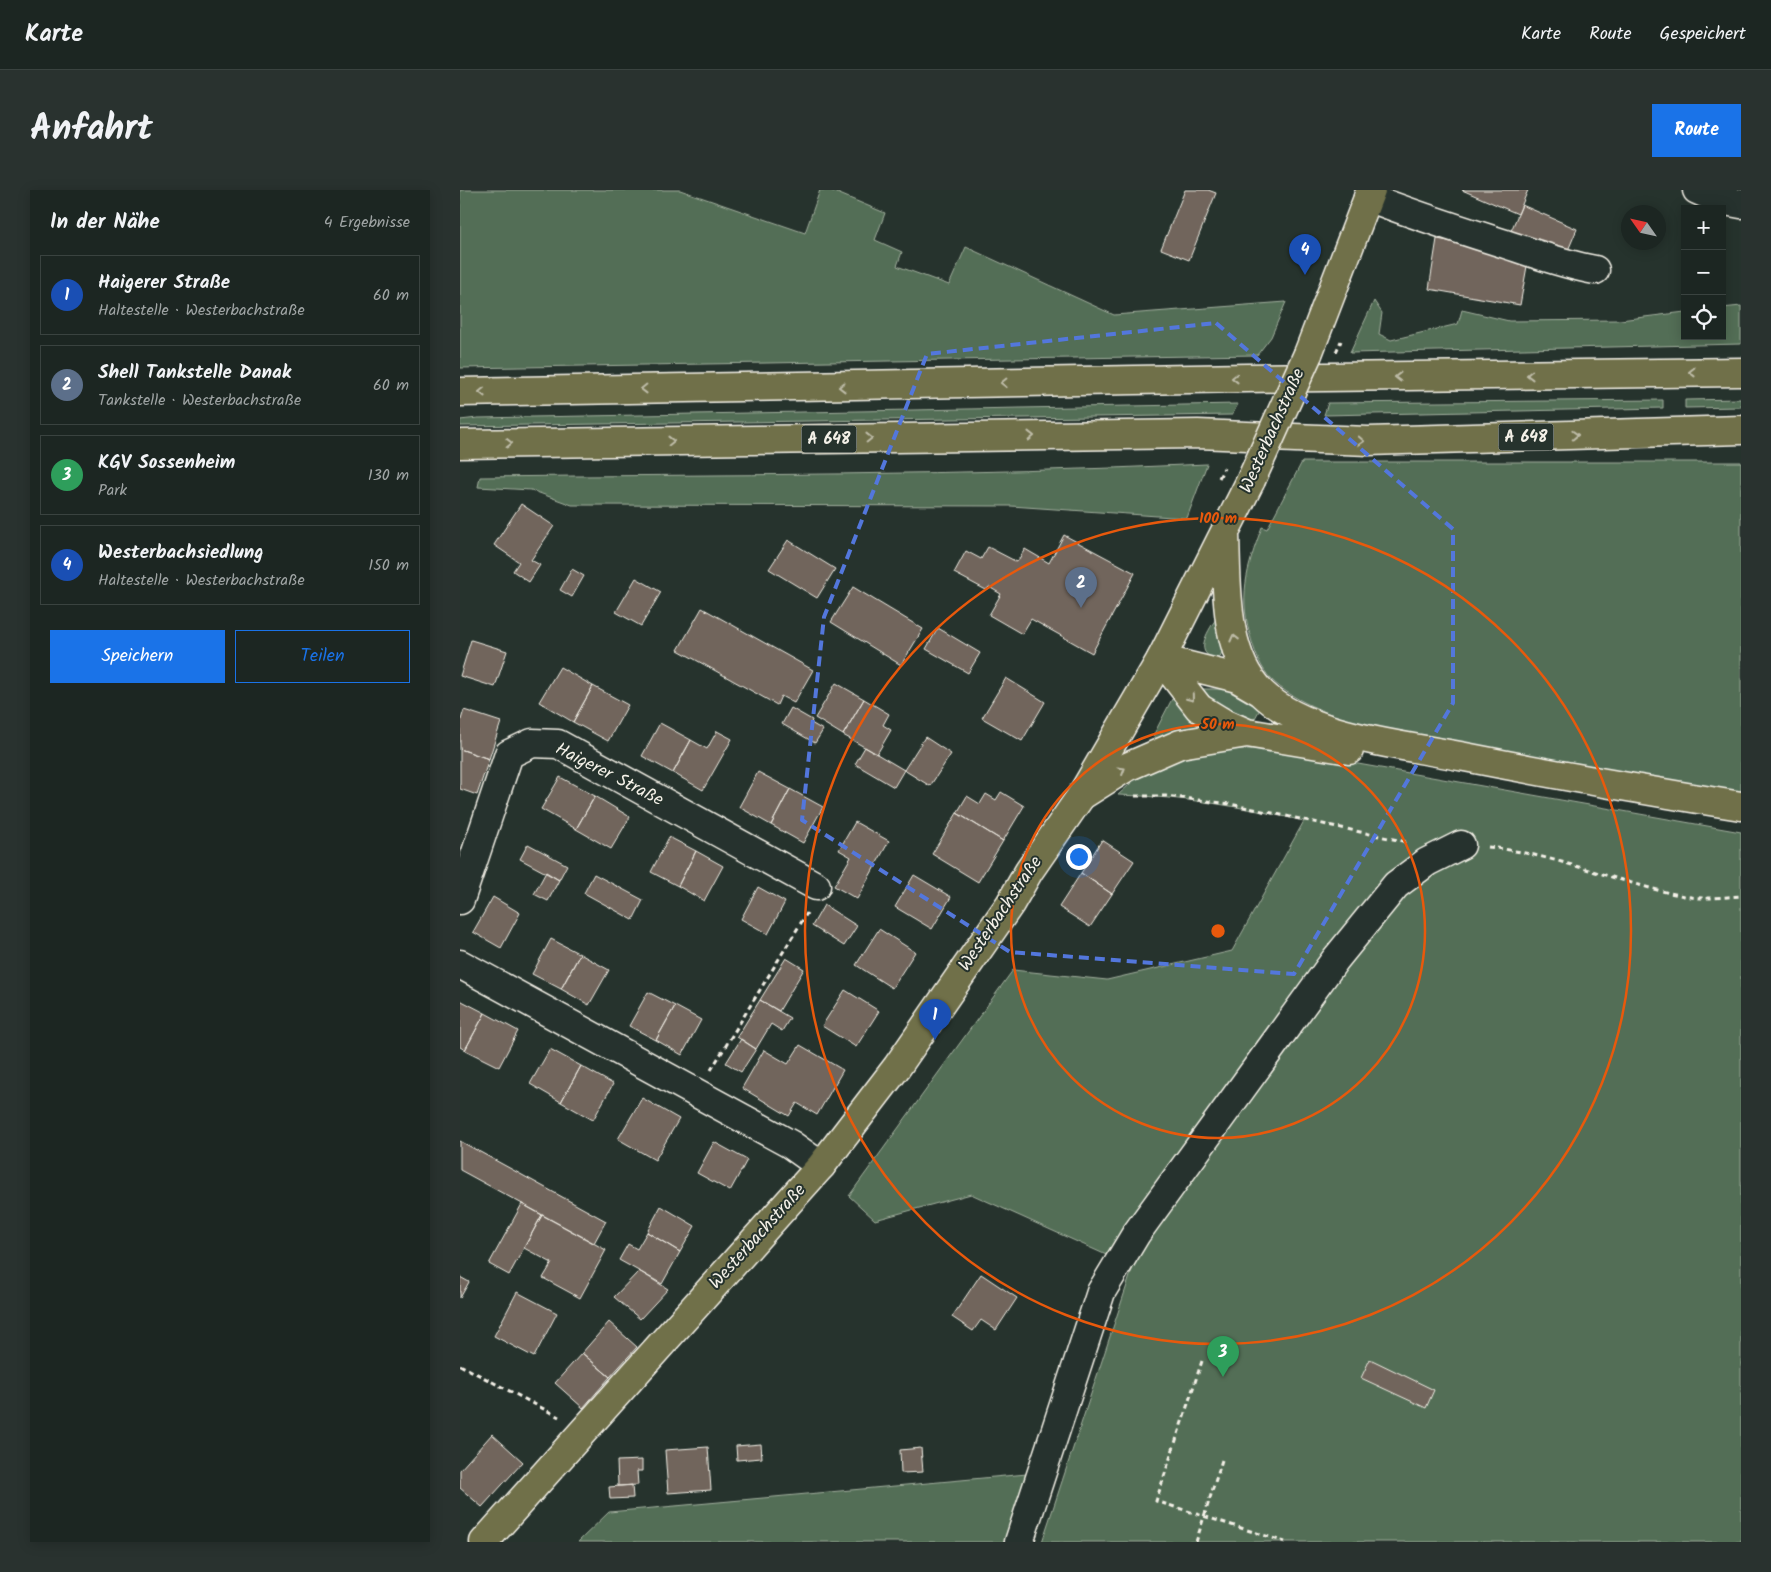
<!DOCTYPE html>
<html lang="de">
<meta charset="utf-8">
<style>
body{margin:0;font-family:Kalam,sans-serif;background:#29322f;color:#f1f3f6}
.controls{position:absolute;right:15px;top:15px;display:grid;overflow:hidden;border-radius:0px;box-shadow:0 2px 12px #0003}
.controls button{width:45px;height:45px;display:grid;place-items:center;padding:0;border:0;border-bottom:1px solid #3a4340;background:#1c2622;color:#f1f3f6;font:25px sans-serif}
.compass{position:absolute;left:1161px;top:15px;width:45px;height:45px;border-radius:50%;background:#1c2622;box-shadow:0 2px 12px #0003;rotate:304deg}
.you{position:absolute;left:618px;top:666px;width:18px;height:18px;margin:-12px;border:4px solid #fff;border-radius:50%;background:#1a73e8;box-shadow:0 0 0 8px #1a73e833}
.badge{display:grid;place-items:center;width:32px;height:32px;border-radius:50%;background:#1a73e8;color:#fff;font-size:16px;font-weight:700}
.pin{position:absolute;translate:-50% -41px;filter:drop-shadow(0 1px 2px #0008)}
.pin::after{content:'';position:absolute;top:26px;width:18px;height:15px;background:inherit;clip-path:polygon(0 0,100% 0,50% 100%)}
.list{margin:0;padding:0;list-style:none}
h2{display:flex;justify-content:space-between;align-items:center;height:65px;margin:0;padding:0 20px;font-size:21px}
h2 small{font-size:16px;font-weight:400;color:#a0a5a5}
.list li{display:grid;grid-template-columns:32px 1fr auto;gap:15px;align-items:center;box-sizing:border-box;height:80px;margin:0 10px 10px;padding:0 10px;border:1px solid #3a4340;border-radius:0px}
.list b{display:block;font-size:19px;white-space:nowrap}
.list p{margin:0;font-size:16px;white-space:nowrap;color:#a0a5a5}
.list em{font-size:16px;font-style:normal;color:#a0a5a5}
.actions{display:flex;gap:10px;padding:15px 20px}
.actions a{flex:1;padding:11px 0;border:1px solid #1a73e8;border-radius:0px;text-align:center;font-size:18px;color:#1a73e8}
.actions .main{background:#1a73e8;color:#fff}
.icon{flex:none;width:28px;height:28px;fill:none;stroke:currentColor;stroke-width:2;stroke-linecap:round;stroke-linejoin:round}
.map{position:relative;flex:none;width:1281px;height:1352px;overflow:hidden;border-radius:0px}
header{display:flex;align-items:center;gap:30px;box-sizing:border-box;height:70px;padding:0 25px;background:#1c2622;border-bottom:1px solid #3a4340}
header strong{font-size:24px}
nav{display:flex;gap:28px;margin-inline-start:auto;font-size:18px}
.intro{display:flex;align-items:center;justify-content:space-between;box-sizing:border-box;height:120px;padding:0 30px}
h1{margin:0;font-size:35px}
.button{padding:12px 22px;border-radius:0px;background:#1a73e8;color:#fff;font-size:18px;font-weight:700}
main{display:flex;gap:30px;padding:0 30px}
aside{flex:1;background:#1c2622;border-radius:0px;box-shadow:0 2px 12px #0003}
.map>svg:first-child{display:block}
.green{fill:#526e56;stroke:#a3b09f}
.building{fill:#71655c;stroke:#f4f1e8}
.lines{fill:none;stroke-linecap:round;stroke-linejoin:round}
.minor-casing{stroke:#f4f1e8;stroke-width:31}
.major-casing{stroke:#f4f1e8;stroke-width:31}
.highway-casing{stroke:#f4f1e8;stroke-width:31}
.path{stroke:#f4f1e8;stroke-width:3;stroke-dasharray:5 4;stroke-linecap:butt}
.minor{stroke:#26332d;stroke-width:28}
.major{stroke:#70704a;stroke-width:28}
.highway{stroke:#70704a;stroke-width:28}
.major-bridge-casing{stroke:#f4f1e8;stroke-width:31;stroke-linecap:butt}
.path-bridge{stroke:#f4f1e8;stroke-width:3;stroke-dasharray:5 4;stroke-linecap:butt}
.major-bridge{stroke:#70704a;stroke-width:28}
.oneway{stroke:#bfbda9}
.marked{fill:none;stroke:#5377dc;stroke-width:4;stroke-dasharray:10 6;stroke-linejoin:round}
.ring{fill:none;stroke:#e8590c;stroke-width:2.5}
.labels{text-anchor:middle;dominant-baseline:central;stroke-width:4;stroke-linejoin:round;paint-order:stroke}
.shield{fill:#26332d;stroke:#b6b8b0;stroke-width:1}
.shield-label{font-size:16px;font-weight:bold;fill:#f4f1e8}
.street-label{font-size:18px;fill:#f4f1e8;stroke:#26332d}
.centre{fill:#e8590c;stroke:#26332d;stroke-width:2.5}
.ring-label{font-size:15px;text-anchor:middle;font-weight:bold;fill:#e8590c;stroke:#26332d;stroke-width:4;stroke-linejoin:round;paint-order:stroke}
</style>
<header>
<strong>Karte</strong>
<nav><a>Karte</a><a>Route</a><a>Gespeichert</a></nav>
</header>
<div class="intro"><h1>Anfahrt</h1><a class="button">Route</a></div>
<main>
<aside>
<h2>In der Nähe<small>4 Ergebnisse</small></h2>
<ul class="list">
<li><span class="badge" style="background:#1a4fb4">1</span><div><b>Haigerer Straße</b><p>Haltestelle · Westerbachstraße</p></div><em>60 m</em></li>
<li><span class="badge" style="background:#5c6f8a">2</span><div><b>Shell Tankstelle Danak</b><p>Tankstelle · Westerbachstraße</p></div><em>60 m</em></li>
<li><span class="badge" style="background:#2e9e5b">3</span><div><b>KGV Sossenheim</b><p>Park</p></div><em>130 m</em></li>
<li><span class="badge" style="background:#1a4fb4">4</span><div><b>Westerbachsiedlung</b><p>Haltestelle · Westerbachstraße</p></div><em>150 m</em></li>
</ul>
<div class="actions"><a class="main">Speichern</a><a>Teilen</a></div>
</aside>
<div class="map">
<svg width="1281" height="1352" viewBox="0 0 1281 1352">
<rect width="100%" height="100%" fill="#26332d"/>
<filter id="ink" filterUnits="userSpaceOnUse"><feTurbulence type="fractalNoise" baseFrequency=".02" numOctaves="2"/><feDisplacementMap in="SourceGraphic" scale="10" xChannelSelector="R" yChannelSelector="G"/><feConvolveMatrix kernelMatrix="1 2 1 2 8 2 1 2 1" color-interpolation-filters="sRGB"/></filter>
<g filter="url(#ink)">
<path class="green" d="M0,0H220L345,43L360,0H370L425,23L415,50L442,62L437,76L489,95L506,57L654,125L826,112L811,147L797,165L0,178Z
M914,111L922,123L919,144L931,150L998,134L1002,120L1049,131L1160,130L1225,122V146H1262V118L1281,116V154L890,163Z
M1281,209V217L1225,218V210Z
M1203,210V218L864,225L868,213Z
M778,214L772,225L0,236V230L18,228Z
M842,272H1281V608L913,540C881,528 834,513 811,489C801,478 796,465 792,452C778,407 786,380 802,337L807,339Z
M747,274L727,328L551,316L112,315L71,300L18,297L20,287C262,284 505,286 747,274Z
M756,429L765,455L759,469C732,466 747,442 756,429Z
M742,499H765L800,519L794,530L755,512Z
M712,509L740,535L739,539L698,550L693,546Z
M765,559H798L898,574L1281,642V1352H582L673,1077L511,1004L415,1030L389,1006L553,780L647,790L772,761L844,631C780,616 725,607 658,605L681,584L709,568Z
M567,1284L547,1352H118L149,1322Z"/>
<path class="building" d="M725,0H748L756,3L729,70L701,59Z
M1002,0H1068L1058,24Z
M1062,15L1117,39L1106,65L1051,41Z
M977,49L1069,65L1060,115L969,99Z
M61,314L94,336L71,370L80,375L69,392L53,381L59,372L34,355Z
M604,345L675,383L632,463L571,429L562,444L529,425L541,404L529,397L526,400L494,383L506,361L521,369L528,357L557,372L565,359L589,373Z
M328,350L375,379L357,408L309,379Z
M112,379L124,386L112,407L100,400Z
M176,388L201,402L181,436L156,422Z
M393,397L463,439L441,475L371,432Z
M242,418L353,480L334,513L321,506L317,515L218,460Z
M478,438L520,463L508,483L466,459Z
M11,450L47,461L35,497L0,486Z
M100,477L133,496L113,532L79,512Z
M546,488L585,512L562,551L522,528Z
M376,493L404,509L383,545L355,528Z
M133,496L168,515L148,551L113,532Z
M404,509L429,524L423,535L431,540L417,564L383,545Z
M331,518L352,530L351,533L363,540L355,553L322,534Z
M4,520L41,532L29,569L0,559V533Z
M200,533L231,550L213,583L182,566Z
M257,541L272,549L243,600L213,583L231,550L247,559Z
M465,547L491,564L470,596L444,580Z
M405,557L444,580L434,597L395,574Z
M0,559L29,569L17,605L0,599Z
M298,582L330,599L311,635L279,617Z
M100,587L135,606L116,639L81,619Z
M330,599L363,617L343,653L311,635Z
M541,602L564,616L543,651L497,623L507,606L520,614L526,604L536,610Z
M135,606L170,627L151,659L116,639Z
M497,623L543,651L518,692L472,664Z
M395,632L429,651L397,709L374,696L391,667L379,660Z
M209,647L236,661L218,696L191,682Z
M642,650L674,671L652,704L621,683Z
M68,654L107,675L99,690L60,669Z
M236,661L263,676L244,711L218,696Z
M86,682L99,690L88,711L74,704Z
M621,683L652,704L630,737L599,717Z
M134,684L183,710L173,730L124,703Z
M454,685L491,707L472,739L435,717Z
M298,697L325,712L308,744L281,729Z
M33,707L60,723L41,758L13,742Z
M364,715L397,736L384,756L352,736Z
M419,739L455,762L432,798L396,775Z
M91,749L120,764L101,799L72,784Z
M120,764L149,780L129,815L101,799Z
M326,768L344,779L319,821L300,810Z
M385,800L419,821L396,857L362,836Z
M188,802L215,816L196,850L169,836Z
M0,810L25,823L5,860L0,857Z
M300,810L330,828L322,841L311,834L296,859L277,847Z
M215,816L241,830L222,865L196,850Z
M25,823L58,841L39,877L5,860Z
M281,849L296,859L281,882L266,873Z
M340,855L383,880L357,925L337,913L329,926L282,898L304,860L328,874Z
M90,859L121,876L101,912L70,894Z
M121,876L153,894L133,930L101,912Z
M182,908L219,929L195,970L158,949Z
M0,951L146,1031L134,1053L0,980Z
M254,952L287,970L270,1001L237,983Z
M62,1014L82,1025L49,1085L29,1074Z
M201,1016L235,1036L220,1062L187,1042Z
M82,1025L146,1060L120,1108L83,1088L92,1073L64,1058Z
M187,1042L220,1062L202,1094L159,1070L168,1054L177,1059Z
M179,1081L208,1099L180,1129L154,1107Z
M521,1084L557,1108L536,1140L521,1130L513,1141L492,1127Z
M0,1087L9,1092L0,1108Z
M57,1102L97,1123L74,1167L34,1146Z
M149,1132L177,1157L150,1187L122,1163Z
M122,1163L150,1187L123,1218L95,1193Z
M910,1169L974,1200L966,1218L901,1188Z
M32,1244L63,1272L22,1317L0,1298V1280Z
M301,1254L302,1268L277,1270L276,1256Z
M248,1257L251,1300L208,1303L205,1260Z
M461,1258L463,1282L441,1283L440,1260Z
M182,1270V1281H177L178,1295L158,1296L157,1271Z
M172,1295L173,1308L150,1309L149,1297Z"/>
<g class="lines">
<defs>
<path id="minor" d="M1237,0L1260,10L1281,14
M908,7C951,24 995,38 1039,52C1071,62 1101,74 1135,80
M0,710L49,564L72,553L98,554L356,696
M0,774L330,954L361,976
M559,1352L641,1102L676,1044L875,770L936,695L967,672L1001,655"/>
<path id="major" d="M848,164L911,0
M24,1352L361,976L437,877L550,714L569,681L621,606L701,469L791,290"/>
<path id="highway" d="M0,202L786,188L1281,182
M0,254L738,244L908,251L1281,240
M765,344C767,394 763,465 802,503C847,547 944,555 1005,567C1097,585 1189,601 1281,616
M701,469L739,518L762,532L787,543L889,560
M701,469L777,488L801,502
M621,606L667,577L720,554L787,543"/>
</defs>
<use href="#minor" class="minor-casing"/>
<use href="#major" class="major-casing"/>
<use href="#highway" class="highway-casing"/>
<path class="path" d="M675,606H706L770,614L947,652
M1028,657C1095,664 1158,693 1224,706C1243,710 1262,707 1281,706
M251,880L347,723
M742,1171L696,1311L825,1352
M0,1175L99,1227
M736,1352L762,1270"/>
<use href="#minor" class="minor"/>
<use href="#major" class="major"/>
<use href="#highway" class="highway"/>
<defs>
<path id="major-bridge" d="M791,290L848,164"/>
</defs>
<use href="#major-bridge" class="major-bridge-casing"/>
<path class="path-bridge" d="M876,162L881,151
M759,288L764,278"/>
<use href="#major-bridge" class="major-bridge"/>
</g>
<defs><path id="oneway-chevron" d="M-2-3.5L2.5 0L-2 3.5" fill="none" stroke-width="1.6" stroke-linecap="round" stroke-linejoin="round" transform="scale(1.25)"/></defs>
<g class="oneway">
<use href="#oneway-chevron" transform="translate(1232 182) rotate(179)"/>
<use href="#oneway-chevron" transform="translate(1070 185) rotate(179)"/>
<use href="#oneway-chevron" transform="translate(938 187) rotate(180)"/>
<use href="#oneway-chevron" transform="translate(775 188) rotate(179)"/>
<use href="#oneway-chevron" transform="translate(544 193) rotate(179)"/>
<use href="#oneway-chevron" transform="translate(382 197) rotate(179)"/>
<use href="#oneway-chevron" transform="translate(184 199) rotate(179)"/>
<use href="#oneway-chevron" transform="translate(22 202) rotate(179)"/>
<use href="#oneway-chevron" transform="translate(1115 245) rotate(-2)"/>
<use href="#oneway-chevron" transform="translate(571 246) rotate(-1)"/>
<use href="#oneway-chevron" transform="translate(409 248) rotate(-1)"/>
<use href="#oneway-chevron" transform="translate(211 251) rotate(-1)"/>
<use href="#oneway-chevron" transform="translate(901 251) rotate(3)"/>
<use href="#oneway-chevron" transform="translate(49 253) rotate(-1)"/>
<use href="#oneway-chevron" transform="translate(774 448) rotate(-104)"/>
<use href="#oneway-chevron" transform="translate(731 508) rotate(51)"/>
<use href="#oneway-chevron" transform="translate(662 580) rotate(-31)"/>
</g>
</g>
<path class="marked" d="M756,133L993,339V513L834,784L550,762L342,630L364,427L467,164Z"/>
<g class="ring">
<circle cx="758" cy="741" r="207"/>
<circle cx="758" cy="741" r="413"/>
</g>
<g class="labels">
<g class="shield">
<rect x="1038.5" y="233.5" width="55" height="27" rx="4"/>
<rect x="341.5" y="235.5" width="55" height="27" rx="4"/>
</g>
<g class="shield-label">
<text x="1066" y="247">A 648</text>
<text x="369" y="249">A 648</text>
</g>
<g class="street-label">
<text transform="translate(813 241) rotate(-66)">Westerbachstraße</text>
<text transform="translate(149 585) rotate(27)">Haigerer Straße</text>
<text transform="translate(541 724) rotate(-56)">Westerbachstraße</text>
<text transform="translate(298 1047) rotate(-48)">Westerbachstraße</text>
</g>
</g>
<circle cx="758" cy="741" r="8" class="centre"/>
<g class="ring-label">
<text x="758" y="333">100 m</text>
<text x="758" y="539">50 m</text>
</g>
</svg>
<div class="controls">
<button>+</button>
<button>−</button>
<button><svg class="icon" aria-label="locate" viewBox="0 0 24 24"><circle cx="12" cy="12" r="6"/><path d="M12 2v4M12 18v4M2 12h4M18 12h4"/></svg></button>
</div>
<svg class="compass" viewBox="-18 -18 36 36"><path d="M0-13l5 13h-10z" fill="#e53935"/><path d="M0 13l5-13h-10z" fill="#a0a5a5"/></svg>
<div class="you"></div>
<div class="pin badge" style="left:475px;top:850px;background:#1a4fb4">1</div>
<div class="pin badge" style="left:621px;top:418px;background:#5c6f8a">2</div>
<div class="pin badge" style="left:763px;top:1187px;background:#2e9e5b">3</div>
<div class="pin badge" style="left:845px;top:85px;background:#1a4fb4">4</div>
</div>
</main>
